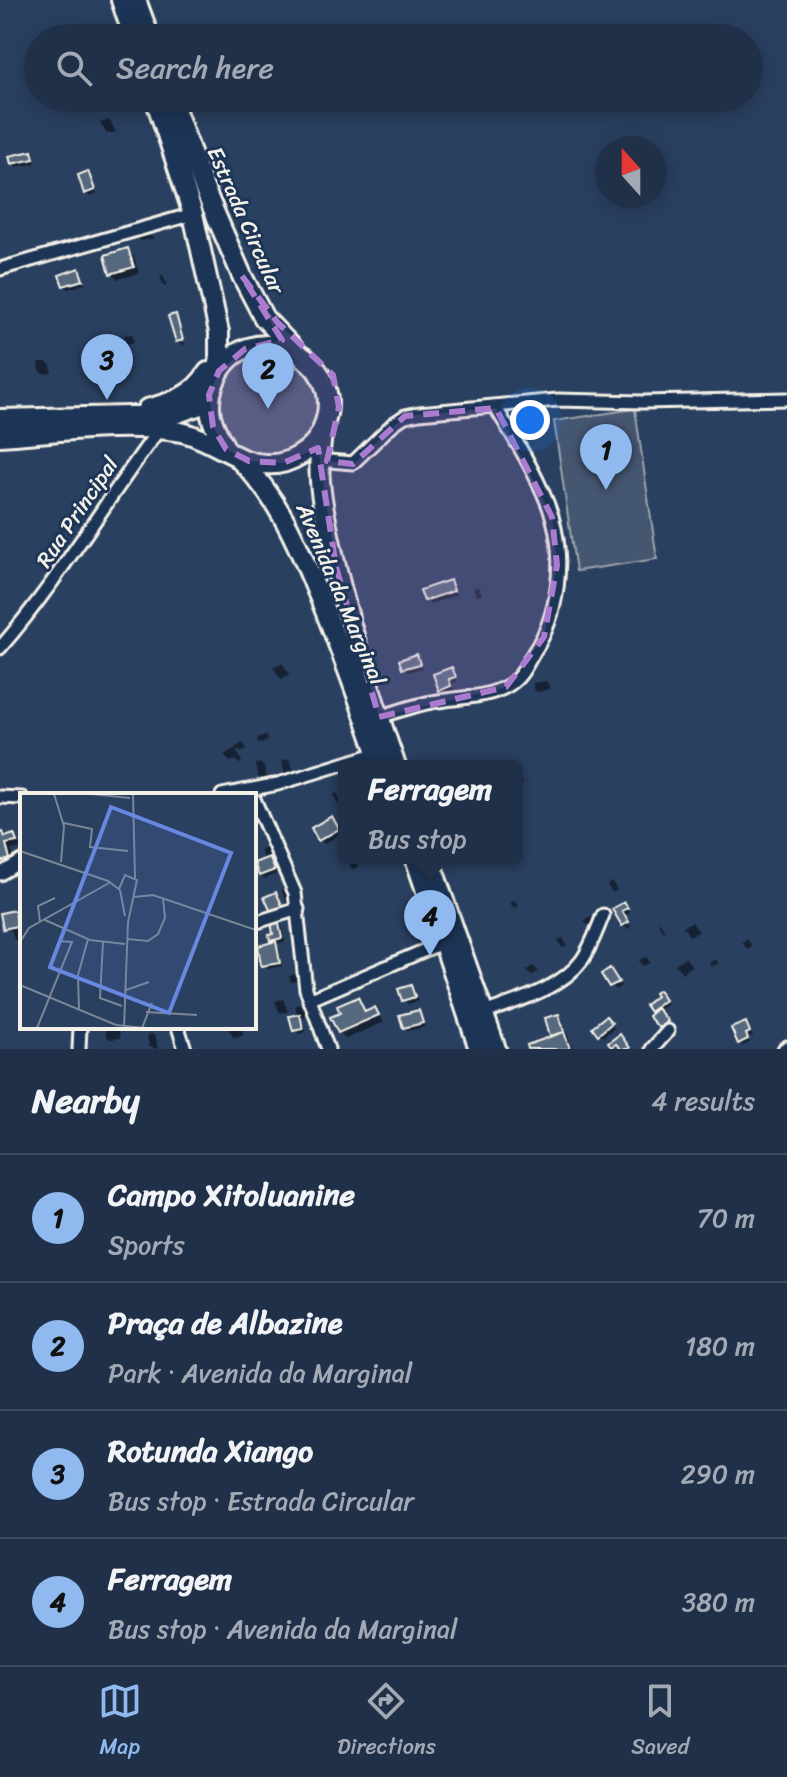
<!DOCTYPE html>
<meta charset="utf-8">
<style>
body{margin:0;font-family:Sriracha,sans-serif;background:#2d3c52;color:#f1f3f6}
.compass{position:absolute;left:595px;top:136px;width:72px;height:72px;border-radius:50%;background:#203048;box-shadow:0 4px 20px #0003;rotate:339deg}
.you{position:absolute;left:530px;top:420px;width:28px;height:28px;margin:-20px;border:6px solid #fff;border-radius:50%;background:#1a73e8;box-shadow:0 0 0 12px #1a73e833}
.badge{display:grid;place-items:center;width:52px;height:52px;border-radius:50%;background:#90b9f0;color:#111;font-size:26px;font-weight:700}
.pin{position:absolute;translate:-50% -66px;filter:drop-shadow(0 2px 4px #0008)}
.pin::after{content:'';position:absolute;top:42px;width:28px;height:24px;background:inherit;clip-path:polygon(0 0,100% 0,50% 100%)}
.popup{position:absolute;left:338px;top:760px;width:184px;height:104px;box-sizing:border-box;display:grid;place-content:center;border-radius:8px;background:#203048;filter:drop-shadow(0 2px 6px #0005);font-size:26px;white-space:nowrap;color:#a2a9b4}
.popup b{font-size:30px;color:#f1f3f6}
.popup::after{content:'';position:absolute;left:50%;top:100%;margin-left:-16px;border:16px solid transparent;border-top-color:#203048}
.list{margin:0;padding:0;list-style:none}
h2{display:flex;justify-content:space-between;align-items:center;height:104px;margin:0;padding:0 32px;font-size:34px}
h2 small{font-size:26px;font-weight:400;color:#a2a9b4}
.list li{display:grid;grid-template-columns:52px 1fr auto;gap:24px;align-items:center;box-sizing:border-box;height:128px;padding:0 32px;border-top:2px solid #3d4b60}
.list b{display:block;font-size:30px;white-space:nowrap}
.list p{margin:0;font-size:26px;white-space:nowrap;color:#a2a9b4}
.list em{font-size:26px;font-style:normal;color:#a2a9b4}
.icon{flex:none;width:44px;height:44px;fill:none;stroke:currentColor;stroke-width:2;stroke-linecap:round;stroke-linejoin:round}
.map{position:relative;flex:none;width:787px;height:1049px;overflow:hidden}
.search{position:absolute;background:#203048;box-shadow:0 4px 20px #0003;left:24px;right:24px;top:24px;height:88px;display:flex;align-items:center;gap:20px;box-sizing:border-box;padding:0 28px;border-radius:44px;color:#a2a9b4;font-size:30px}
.sheet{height:616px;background:#203048}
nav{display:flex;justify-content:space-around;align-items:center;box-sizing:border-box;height:112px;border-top:2px solid #3d4b60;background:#203048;font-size:22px;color:#a2a9b4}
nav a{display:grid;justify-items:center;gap:4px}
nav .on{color:#90b9f0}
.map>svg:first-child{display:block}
.green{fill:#445771;stroke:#9ca4ac;stroke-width:2}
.shadow{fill:#0007}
.building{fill:#56677d;stroke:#f4f1e8;stroke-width:2}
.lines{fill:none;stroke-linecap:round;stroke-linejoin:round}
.minor-casing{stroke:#f4f1e8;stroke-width:17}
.primary-casing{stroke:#f4f1e8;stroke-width:24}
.minor{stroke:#1d3557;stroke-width:11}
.primary{stroke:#1d3557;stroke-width:18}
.marked{fill:#ab7bcf;fill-opacity:0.2;stroke:#ab7bcf;stroke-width:6;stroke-dasharray:16 10;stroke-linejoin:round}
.labels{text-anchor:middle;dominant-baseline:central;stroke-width:6;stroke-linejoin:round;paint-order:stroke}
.street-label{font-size:22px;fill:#f4f1e8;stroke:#1d3557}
.inset-road{fill:none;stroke:#7b8796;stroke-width:2}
.view{fill:#6887de;fill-opacity:0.15;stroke:#6887de;stroke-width:4}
.inset-edge{fill:none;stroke:#f4f1e8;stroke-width:4}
</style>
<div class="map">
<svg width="787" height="1049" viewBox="0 0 787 1049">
<rect width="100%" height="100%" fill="#2a4060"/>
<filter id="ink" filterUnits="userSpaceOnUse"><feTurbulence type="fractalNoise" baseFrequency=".0125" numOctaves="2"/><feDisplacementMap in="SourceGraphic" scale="16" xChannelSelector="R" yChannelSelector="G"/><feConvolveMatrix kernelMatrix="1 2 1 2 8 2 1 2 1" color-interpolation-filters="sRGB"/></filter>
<g filter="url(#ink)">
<path class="green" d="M217 406a51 51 0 1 1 102 0a51 51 0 1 1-102 0Z
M635,409L657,559L576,571L554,421Z"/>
<path class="shadow" d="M109,120L116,132L107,134L100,123Z
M31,153L36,163L17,167L13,163Z
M87,173L97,194L90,197L86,193Z
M150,234L153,239L140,241L139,237Z
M128,250L134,257L139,273L118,279L112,273Z
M78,270L85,284L68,289L64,285Z
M163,276L167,286L164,287L160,277Z
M175,317L179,321L185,344L181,345L177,341Z
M132,334L134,342L127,344L124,335Z
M38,362H47L51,366L52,373L43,374L39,370Z
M449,582L456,595L430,604L426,600Z
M479,587L482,594L477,596L473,588Z
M416,656L422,668L408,672L404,668Z
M282,663L290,675L281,679L273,667Z
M452,669L458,681L451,683L454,690L445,694L441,690Z
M546,681L551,689L537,692L533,688V683Z
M266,735L268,741L259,744L257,738Z
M243,743L247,749L242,752L236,749L242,762L239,764L235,760L230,762L224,755Z
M289,759L295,773L288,775L284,771L282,760Z
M260,763L264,767L267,779L262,780L258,776L255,764Z
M516,775L523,784L516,787Z
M337,793L342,803L338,805L334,795Z
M331,818L342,833L324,844L320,840Z
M2,834L7,839L14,836L22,848L11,850L16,865L2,869L0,867V835Z
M269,847L276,860L272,861L277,874L264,879L260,875L264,861L260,850Z
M355,861L358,867L352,869L349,863Z
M612,882L617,890L612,892L607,885Z
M285,888L289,892L296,903L290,906L286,902L281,889Z
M20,893L22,895V910L18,906L15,894Z
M516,900L519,906L514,908L510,903Z
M628,908L630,912L625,916L631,927L627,929L615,909Z
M14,913L18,917L20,930L15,931L20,939L14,940L12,931L5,928Z
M593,917L595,922L587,925L584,920Z
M278,922L282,926L285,942L276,944L272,940Z
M660,922L665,931L663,932L658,923Z
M692,922L699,932L689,936L683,926Z
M563,938L567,946L562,948L558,940Z
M747,939L752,946L748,950L742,942Z
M276,944L279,948L282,966L267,969L263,965Z
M647,957L650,963L642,966L639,960Z
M685,957L692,966L682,973L675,964Z
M715,959L719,963L712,967L709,963Z
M534,966L538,972L531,976L526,970Z
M296,974L298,981L291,982L289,976Z
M604,974H614L621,986L615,990Z
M411,987L418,1001L408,1004L404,1000Z
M661,996L668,1004L658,1012L670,1026L664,1031L651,1016L654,1013L647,1005Z
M283,999L288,1012L280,1013L275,1001Z
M357,999L367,1013L375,1010L384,1022L346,1039L339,1032L342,1014Z
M302,1003L309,1016L302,1018L306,1032L299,1034L295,1030L298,1016L295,1005Z
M419,1012L425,1027L408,1031L404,1027Z
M558,1017L562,1021L573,1049H530L555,1037L552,1035Z
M606,1018L614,1028L603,1037L594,1028Z
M745,1025L753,1036L748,1038L750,1043L743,1046L739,1042Z
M106,1027H119L120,1038L110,1039L106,1035Z
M228,1027H242L243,1036L233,1037Z
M152,1034L156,1038L158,1049L149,1047L147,1035Z"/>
<path class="building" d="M32,151L34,159L11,164L9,156Z
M88,171L95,190L84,194L78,175Z
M128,248L134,267L110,274L105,255Z
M79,268L83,280L63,286L59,275Z
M176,314L183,340L176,342L168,316Z
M450,580L454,591L424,601L420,590Z
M417,654L420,664L402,669L399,660Z
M452,667L456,677L449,679L451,686L439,691L433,674Z
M332,816L339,829L318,841L311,828Z
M3,832L5,837L14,834L17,842L6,844L10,859L0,862V833Z
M269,857L275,870L259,876L254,863Z
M276,892L283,907L271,912L264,897Z
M624,902L628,908L622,911L629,922L622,926L612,909Z
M15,910L17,926L3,929L0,913Z
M278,919L282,938L270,941L269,935L273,934L271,921Z
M276,941L280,963L261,966L258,946Z
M610,968L619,982L609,987L601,974Z
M411,985L415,997L402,1001L398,989Z
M658,990L665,1000L650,1012L645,1005L656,996L654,993Z
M358,997L365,1012L375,1007L379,1015L338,1033L330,1017L340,1013L337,1006Z
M657,1008L668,1021L659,1028L648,1016Z
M419,1010L423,1023L403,1028L399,1015Z
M300,1014L303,1029L293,1031L289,1016Z
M559,1014L564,1032L550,1036L545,1018Z
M606,1016L612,1023L598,1035L592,1027Z
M746,1022L750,1032L746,1034L748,1039L738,1044L731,1028Z
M564,1032L570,1049H528L527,1045Z
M620,1034L630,1048L629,1049H621L616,1044L611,1047L608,1043Z"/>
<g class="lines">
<defs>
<path id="minor" d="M0,269L193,214
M329,461L353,463L393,424L405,416L419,413L558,400L643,402L787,399
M0,648C58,581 103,505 155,435
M379,717C396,712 414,705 432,702C457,697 486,699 509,685C522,677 526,665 534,652C559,614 565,560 552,516C540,479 516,441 496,408
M222,795L278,784L378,753
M0,797L22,798
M254,799L295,893L306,989L328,1049
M0,874L22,861
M254,923L298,909
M309,1000L444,942
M484,1013C516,1001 561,989 582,960C591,947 597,930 603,915
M178,1027L185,1049
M79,1049L80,1027
M652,1049L668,1031
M784,1049L787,1047"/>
<path id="primary" d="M121,0L134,38
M136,0L150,38
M155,98L193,214L219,332V371
M171,98L204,188L242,276L264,318L293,348
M147,409C173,402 193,396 208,372
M0,419L172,415L200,405L210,389
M322,434C315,476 323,507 332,549C348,623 371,695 396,766
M0,436C57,432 125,422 181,432C211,438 236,463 266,464C289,466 315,450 323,428C352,354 243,310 215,381C204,408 212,425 226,449
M239,459C277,496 296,540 316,589C341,647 361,706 382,766
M415,858L479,1049
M429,858L496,1049"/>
</defs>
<use href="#minor" class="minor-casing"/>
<use href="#primary" class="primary-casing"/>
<use href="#minor" class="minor"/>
<use href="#primary" class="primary"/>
</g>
</g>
<path class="marked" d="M242,276L278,323L333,375L339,407L327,461L353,464L405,416L496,408L552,517L557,565L544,637L506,687L379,717L336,567L318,448L283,463L249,461L226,449L213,427L209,395L219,371L245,349L282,340Z"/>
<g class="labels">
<g class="street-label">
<text transform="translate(246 220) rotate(66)">Estrada Circular</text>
<text transform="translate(77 512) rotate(-56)">Rua Principal</text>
<text transform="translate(341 594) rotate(67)">Avenida da Marginal</text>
</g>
</g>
<g transform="translate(20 793)">
<rect width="236" height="236" fill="#2a4060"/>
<path class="inset-road" d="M34,1L44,33L41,69M71,1L110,5M113,1L115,85M44,30L72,36L70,54L108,58M0,58L88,88L100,97M99,96L105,82L117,87L108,129L104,235M100,97L105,123M114,104L133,102L236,137M25,127L70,147L105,151M20,129L18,113L35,105M107,146L128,148L138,141L145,125L143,105M0,149L9,135L89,90M83,149L80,205L102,213M0,192L96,232L125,235M106,197L129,189M59,217L58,182L68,146M126,219L177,222M17,235L52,149L38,148M122,235L132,210"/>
<path class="view" d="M91,14L211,60L149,220L30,174Z"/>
<rect width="236" height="236" class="inset-edge"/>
</g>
</svg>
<svg class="compass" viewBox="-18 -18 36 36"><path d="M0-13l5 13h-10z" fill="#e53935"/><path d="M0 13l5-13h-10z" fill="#a2a9b4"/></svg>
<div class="you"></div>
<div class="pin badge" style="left:606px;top:490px">1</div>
<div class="pin badge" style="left:268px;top:409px">2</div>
<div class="pin badge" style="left:107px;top:400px">3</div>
<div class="pin badge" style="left:430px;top:956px">4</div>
<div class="popup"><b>Ferragem</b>Bus stop</div>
<div class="search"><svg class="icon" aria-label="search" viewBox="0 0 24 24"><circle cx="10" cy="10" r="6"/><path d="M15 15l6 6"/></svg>Search here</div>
</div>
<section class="sheet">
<h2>Nearby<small>4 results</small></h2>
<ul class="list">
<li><span class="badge">1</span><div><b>Campo Xitoluanine</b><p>Sports</p></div><em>70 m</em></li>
<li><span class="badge">2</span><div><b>Praça de Albazine</b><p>Park · Avenida da Marginal</p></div><em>180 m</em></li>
<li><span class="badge">3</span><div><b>Rotunda Xiango</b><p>Bus stop · Estrada Circular</p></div><em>290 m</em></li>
<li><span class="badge">4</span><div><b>Ferragem</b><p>Bus stop · Avenida da Marginal</p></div><em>380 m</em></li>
</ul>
</section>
<nav>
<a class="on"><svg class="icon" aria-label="map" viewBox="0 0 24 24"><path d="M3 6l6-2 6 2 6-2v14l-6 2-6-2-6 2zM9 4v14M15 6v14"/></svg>Map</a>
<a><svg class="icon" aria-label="directions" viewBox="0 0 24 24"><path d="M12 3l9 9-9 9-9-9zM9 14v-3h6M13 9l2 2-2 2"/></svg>Directions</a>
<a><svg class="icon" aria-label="saved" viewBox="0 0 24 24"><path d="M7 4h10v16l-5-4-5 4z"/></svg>Saved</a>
</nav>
